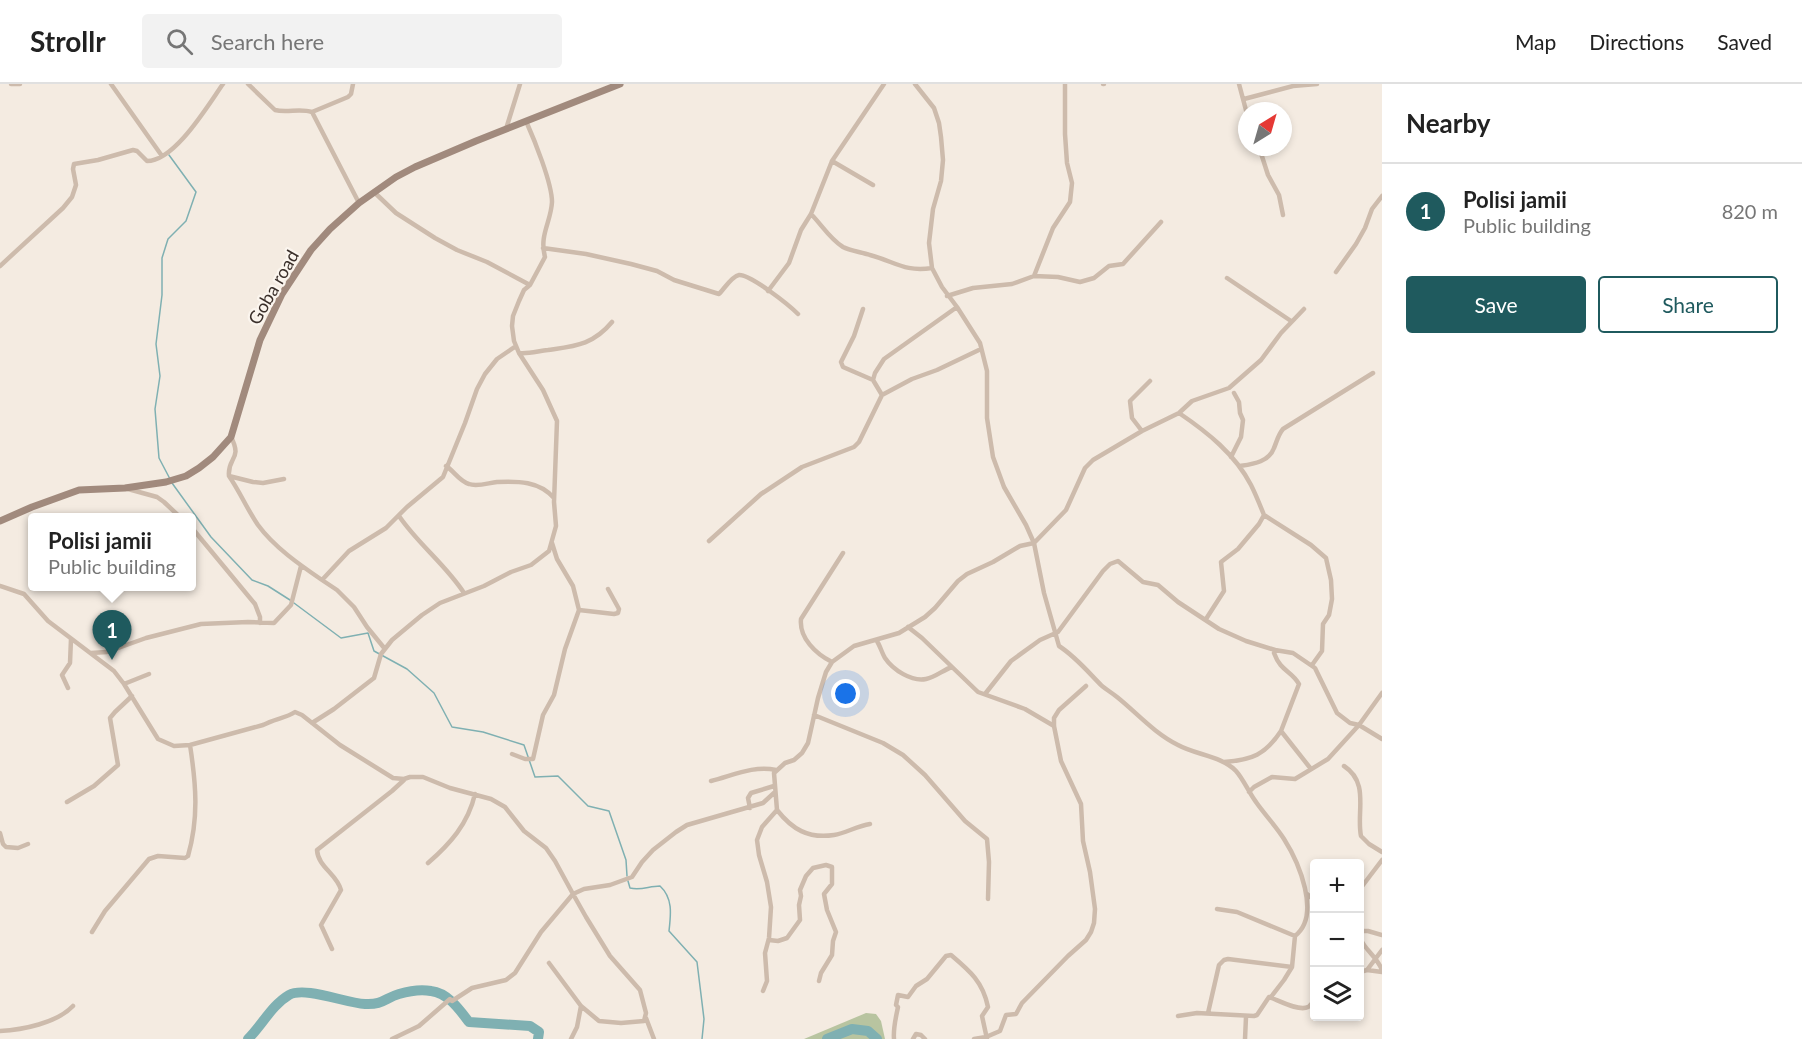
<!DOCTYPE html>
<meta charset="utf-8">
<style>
body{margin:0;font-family:Lato,sans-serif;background:#f2f2f2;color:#222}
.controls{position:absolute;right:18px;bottom:18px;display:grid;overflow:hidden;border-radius:6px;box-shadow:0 3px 9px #0003}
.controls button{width:54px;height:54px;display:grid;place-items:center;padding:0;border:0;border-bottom:2px solid #e0e0e0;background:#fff;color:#222;font:30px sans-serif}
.compass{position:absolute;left:1238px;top:18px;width:54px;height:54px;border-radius:50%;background:#fff;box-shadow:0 3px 9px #0003;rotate:37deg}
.you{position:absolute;left:846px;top:610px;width:21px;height:21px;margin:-15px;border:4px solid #fff;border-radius:50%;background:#1a73e8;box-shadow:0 0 0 9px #1a73e833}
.badge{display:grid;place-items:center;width:39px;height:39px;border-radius:50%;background:#1f5a5e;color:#fff;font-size:20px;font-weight:700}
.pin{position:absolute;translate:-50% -50px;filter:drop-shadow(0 2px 3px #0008)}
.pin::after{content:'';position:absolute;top:32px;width:21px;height:18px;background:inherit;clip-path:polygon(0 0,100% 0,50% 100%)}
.popup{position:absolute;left:28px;top:429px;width:168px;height:78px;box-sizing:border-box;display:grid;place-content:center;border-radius:6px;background:#fff;filter:drop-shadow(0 2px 4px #0005);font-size:20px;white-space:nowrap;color:#767676}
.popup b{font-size:22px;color:#222}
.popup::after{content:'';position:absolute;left:50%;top:100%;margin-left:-12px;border:12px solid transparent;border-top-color:#fff}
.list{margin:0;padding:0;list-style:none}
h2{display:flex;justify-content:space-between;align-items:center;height:78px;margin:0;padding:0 24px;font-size:26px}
h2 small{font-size:20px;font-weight:400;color:#767676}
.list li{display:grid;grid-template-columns:39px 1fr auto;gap:18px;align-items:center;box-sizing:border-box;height:96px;padding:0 24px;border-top:2px solid #e0e0e0}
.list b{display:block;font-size:22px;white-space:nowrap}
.list p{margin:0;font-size:20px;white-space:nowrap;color:#767676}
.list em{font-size:20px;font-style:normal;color:#767676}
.actions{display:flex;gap:12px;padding:18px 24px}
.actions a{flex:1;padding:14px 0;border:2px solid #1f5a5e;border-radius:6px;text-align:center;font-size:21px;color:#1f5a5e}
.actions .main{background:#1f5a5e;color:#fff}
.icon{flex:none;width:33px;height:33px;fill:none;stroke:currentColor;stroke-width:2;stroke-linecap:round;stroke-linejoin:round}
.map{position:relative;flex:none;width:1382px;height:955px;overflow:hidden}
header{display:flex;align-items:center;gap:36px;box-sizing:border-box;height:84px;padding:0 30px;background:#fff;border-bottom:2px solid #e0e0e0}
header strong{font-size:28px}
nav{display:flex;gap:33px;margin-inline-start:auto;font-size:21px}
.search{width:420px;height:54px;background:#f2f2f2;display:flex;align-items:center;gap:15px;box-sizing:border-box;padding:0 21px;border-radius:6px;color:#767676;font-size:22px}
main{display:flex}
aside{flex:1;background:#fff}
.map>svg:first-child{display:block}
.green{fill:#b8c4a0}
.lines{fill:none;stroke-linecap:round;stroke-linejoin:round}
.stream{stroke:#7fb0b2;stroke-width:1.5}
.river{stroke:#7fb0b2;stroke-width:10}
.minor{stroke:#cdbbac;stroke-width:4.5}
.secondary{stroke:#a18a7d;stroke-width:7}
.labels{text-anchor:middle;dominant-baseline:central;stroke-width:4.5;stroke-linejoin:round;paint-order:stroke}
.street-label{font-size:18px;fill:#3b302b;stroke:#fbf5ee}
</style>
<header>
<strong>Strollr</strong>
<div class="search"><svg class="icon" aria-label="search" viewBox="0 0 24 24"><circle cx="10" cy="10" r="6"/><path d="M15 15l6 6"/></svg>Search here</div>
<nav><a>Map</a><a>Directions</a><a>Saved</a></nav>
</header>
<main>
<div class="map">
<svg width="1382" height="955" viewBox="0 0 1382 955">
<rect width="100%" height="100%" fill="#f4ebe1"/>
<path class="green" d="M866,929L876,930L881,937L885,955H804Z"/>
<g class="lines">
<path class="stream" d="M169,71L196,108L186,137L168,155L162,174V211L156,260L160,292L155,325L159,374L170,395
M172,399L211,453L252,496L268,502L290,516
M294,519L341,554L368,549L374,567L407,585L434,609L452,643L483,648L524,661L535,693L558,692L588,722L609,727L626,776L627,792
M628,797L630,804C641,807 649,802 660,802C673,814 671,830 669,847L697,878L704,935L702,955"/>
<path class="river" d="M248,955C262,941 272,921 289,911C305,902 345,919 365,920C383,921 385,914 399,910C409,907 421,905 431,907C448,909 459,925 469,938L530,942L539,948L538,955
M827,955L852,945L868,947L877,955"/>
<path class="minor" d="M11,0H20
M111,0L162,72
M248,0L275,26C287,29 300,24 312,28L359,119
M915,0L934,24L939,39L941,53L943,76L941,97L933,125L929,159L932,184L942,203L957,223L980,259L987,287V334L993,373L1004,403L1026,441L1034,459L1044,509L1059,562C1076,573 1088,588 1102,602C1107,606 1112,609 1117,613C1137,629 1154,649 1178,661C1196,671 1222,672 1236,687C1244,696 1249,709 1256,718C1265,731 1276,742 1284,755C1298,777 1322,831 1295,852L1237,828L1217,825
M1103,0H1104
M1239,0L1247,30
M1244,15L1293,2L1317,0
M312,28L348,13L351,10L353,0
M506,45L520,0
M1259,63L1268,91L1279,111L1283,131
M832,77L873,101
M374,108L396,129L435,154L457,166L487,178L530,201
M811,130C821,140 830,155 843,163C850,167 862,168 870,171C896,178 904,188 932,184
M543,164L586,170L631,180L657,187L674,196L719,210C724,205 732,192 739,191C750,190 789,221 798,230
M0,182L63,124L72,113L76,101L73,85L74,80L98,76L133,66L137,67L147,77C175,77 208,21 223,0
M1336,188L1356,160L1365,144L1372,125L1382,112
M1034,192L1053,144L1070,118L1072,99L1067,79L1065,50V0
M1227,194L1291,237
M768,207L789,179L801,146L811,130L832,77L884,0
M947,212L973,204L1012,200L1034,192L1058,193L1080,198L1094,194L1109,182L1123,180L1161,138
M863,225L854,252L841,278L843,283L873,296
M519,269C529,270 538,267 548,266C575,262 593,261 612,238
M882,311L873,296L875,289L884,275L957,223
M1179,329C1207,348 1235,370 1251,401C1256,411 1260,421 1264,431L1259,440L1238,465L1221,478L1224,507L1206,535
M1142,347L1132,334L1130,317L1150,297
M231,353C243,376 227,373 229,392C240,408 247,425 258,441C274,463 300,481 322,496L349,467L386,444L407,423L443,393L465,339L477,305L485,290L497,275L516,262
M1231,373L1241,353L1243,336L1240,329L1239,318L1234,309
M446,382C454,387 459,397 469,400C477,403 488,399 497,398C518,397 539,397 554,414
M1240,382C1253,380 1269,378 1274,364C1277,357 1278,351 1283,345L1373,289
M229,392L253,398L263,399L284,395
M128,405L157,413L164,418L181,434
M1264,431L1311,461L1326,474L1331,496L1332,515L1329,531L1323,540L1322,567L1312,581
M399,432C418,460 446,481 464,509
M192,444L255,520L260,533V539
M709,457L761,410L802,383L854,363L859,358L882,311L912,295L937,286L981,265
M322,496L337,506L354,523L367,543L385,565
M0,502L24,510L48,537L114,587L124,600L158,655L174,662L190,661L263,641C274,635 286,634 295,628L302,631L340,661L393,694L404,695L410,693H423L450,704L491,715L505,723L524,747L546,764L555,777L573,810L541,848L515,889L506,896L472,904L452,917L450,915L419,942L392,955
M579,526L614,530L618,529L619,525L608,505
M908,543L922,554L978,608L1025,625L1054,642
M877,557C880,562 882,569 885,574C893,586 912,598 926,595C936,593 943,586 952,583
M1275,566L1274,569C1281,588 1291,586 1299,600L1281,647L1311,685
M91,569L107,568L146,554L201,540L248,538L274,539L291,521L301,482
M832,578C816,570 799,554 801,535L843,469
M124,600L149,590
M68,604L62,591L70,579L71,555
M985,610L1011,577L1040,556L1058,548L1103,487L1110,480L1118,477L1143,498L1158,501L1178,518L1219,545L1246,557L1275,566L1293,569L1315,584L1337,629L1350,639L1359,641L1382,655
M814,631L883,659L903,671L925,691L965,737L987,755L989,778L988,815
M312,639L334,625L374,594L381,570L392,556L422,531L440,519L484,502L511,488L531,481L549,467L556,442L554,418L557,337L543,306L519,269L514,257L512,242L513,232L519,217L524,206L530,201L545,173C539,151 551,138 552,118C552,99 534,55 526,37
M512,670L525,675H533L543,631L554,611L565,565L579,526L573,502L557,475L552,459
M1224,678C1252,676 1265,671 1281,647
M1344,682C1370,699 1356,728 1361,752L1369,760L1382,768
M711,697C732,692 753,681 776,686
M1249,708L1254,703L1272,693L1295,695L1328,675L1359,641L1382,609
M67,718L94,702L118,681L110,634L115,628L132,612
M750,724L748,714L751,709L774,702
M777,726C792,745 808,755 834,751C846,749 857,742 870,740
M0,749L3,760L6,763L18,764L28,760
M428,779C450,760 468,740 475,710
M1360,805L1382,776
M1307,810L1314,816
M1360,847H1368L1382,851
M92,848L105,827L149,775L158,772L185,774L188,772C199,734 196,700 190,661
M1360,854C1365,866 1377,873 1382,886
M769,856L778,857L787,854L800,836L799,821L801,812L800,806L806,792L813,784L826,781L832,783V800L824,810L827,826L836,848L833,857L832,871L821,889L819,897
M332,865L321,841L341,806C337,790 318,783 317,766L392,707L404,696
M549,879L581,922L599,937L621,939L644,937L646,929L640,906L610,872L586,833L573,810L584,805L610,801L632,793L642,778L653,766L676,748L687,741L763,719L775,708
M1367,886L1382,888
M1360,888L1367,886L1382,866
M763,907L767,897L765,869L769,854L771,823L767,798L759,771L757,756L762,743L777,726L774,689L785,679L794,676L802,669L808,659L818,614L826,588L832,578L854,562L899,549L925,533L935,524L958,497L967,490L993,478L1020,462L1034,459L1066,426L1085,384L1093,376L1142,347L1179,329L1192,317L1229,304L1261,276L1281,249L1304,225
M1271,913L1284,896L1292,883L1295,852
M1208,929L1219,881L1224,876L1228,875L1292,883
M1178,932L1197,929L1254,932L1257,931L1269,913C1278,916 1299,928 1308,923C1309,923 1314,917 1314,916
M646,934L654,955
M0,947C22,946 57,939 73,922
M571,955L577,943L581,922
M894,955C893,944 896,933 898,923L896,921L898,911L908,913L916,902L927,895L946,872L951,871C970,887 983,898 988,923L982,932L987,955
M913,955L916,950L921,951L925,955
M974,955L986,953L1000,947L1006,931L1016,930L1022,919L1068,872L1086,856L1091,848L1094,839L1095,825L1090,788L1083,757L1081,720L1061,677L1054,642V634L1059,626L1086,602
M1245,955L1246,933"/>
<path class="secondary" d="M0,437L32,423L79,406L125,404L166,398L186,392L199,384L213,373L231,353L260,256L282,210L311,166L330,145L359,119L396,93L415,83L476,57L620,0"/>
</g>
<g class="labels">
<g class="street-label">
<text transform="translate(273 203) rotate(-60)">Goba road</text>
</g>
</g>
</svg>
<div class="controls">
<button>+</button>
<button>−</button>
<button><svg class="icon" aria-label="layers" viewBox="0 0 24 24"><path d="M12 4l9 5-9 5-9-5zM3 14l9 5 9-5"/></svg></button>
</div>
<svg class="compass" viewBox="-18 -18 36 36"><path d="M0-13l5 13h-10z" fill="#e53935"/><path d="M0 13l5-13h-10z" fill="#767676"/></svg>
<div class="you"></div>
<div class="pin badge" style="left:112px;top:576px">1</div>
<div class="popup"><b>Polisi jamii</b>Public building</div>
</div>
<aside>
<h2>Nearby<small></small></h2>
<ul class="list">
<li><span class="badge">1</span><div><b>Polisi jamii</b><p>Public building</p></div><em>820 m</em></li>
</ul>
<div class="actions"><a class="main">Save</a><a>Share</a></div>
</aside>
</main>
